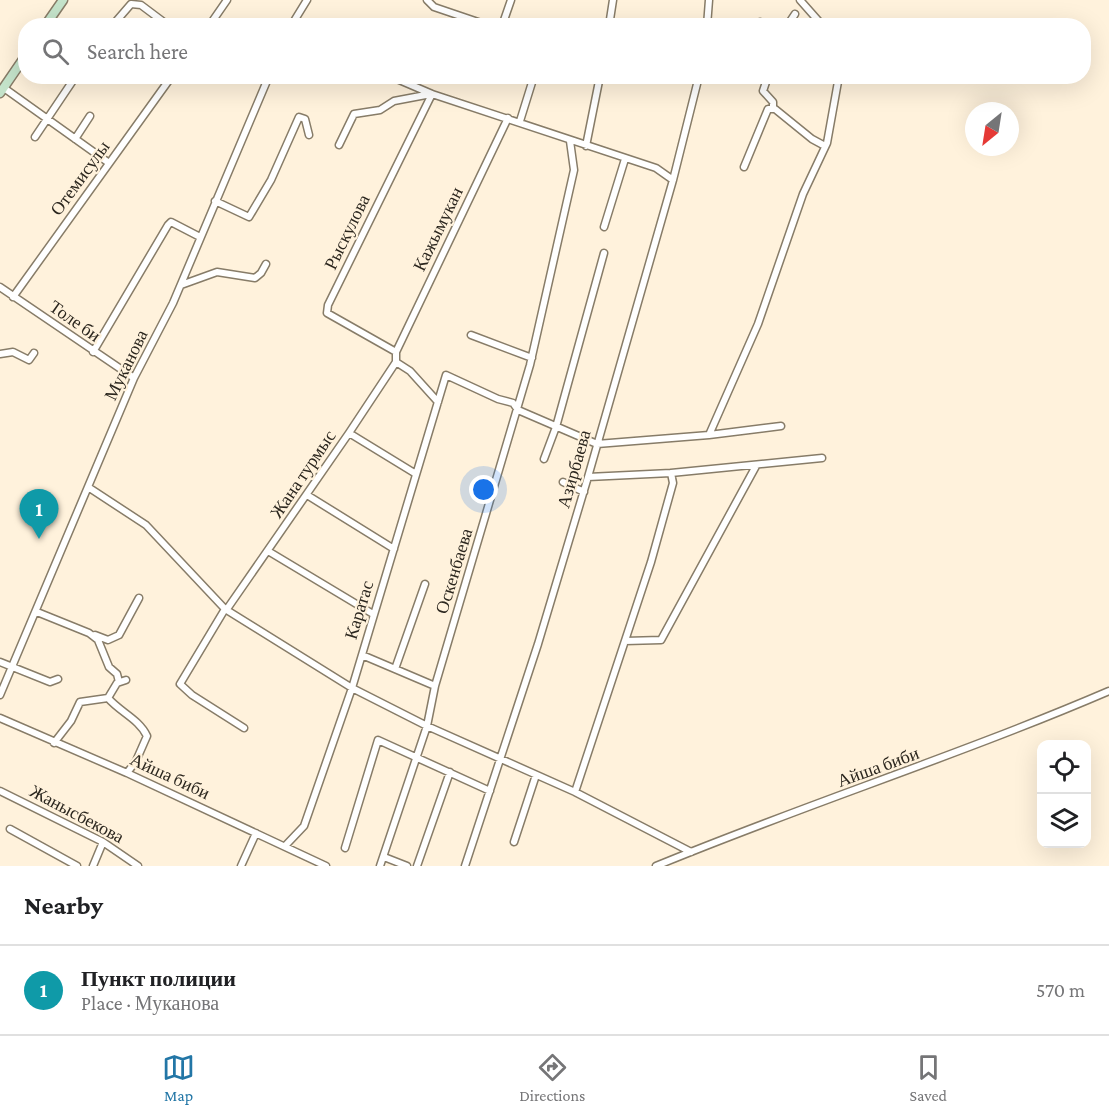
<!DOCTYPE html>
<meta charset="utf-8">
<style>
body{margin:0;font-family:"Crimson Pro",serif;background:#f6f6f6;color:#202124}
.controls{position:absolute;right:18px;bottom:18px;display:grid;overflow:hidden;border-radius:12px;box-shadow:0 6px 24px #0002}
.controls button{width:54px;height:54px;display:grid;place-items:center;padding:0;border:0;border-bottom:2px solid #e0e0e0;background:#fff;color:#202124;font:30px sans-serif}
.compass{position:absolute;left:965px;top:102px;width:54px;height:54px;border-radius:50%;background:#fff;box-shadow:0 6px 24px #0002;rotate:210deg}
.you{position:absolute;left:484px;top:490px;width:21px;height:21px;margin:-15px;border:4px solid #fff;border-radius:50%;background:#1a73e8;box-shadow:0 0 0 9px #1a73e833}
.badge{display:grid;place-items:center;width:39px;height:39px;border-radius:50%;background:#2276a6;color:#fff;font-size:20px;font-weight:700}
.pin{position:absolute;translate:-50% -50px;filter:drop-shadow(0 2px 3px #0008)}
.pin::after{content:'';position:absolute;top:32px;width:21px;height:18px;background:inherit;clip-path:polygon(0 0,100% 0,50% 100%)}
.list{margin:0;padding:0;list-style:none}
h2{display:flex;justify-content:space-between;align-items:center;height:78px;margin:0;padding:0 24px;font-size:26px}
h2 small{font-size:20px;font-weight:400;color:#757577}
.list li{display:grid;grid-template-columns:39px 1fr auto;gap:18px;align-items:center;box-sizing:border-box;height:90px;padding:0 24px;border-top:2px solid #e0e0e0}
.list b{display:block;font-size:22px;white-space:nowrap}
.list p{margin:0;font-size:20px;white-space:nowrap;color:#757577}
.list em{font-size:20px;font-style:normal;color:#757577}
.icon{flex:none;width:33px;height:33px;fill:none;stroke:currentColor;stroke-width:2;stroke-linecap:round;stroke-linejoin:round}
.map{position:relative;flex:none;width:1109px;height:866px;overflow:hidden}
.search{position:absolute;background:#fff;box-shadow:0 6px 24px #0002;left:18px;right:18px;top:18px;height:66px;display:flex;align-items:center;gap:15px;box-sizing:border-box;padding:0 21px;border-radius:24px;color:#757577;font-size:22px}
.sheet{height:168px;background:#fff}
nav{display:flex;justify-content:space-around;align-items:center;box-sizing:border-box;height:84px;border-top:2px solid #e0e0e0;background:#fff;font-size:16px;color:#757577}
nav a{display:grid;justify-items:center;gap:3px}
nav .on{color:#2276a6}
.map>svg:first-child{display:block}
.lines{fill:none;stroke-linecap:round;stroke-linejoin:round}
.minor-casing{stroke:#877c68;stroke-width:9}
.secondary-casing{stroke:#877c68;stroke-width:11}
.minor{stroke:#fff;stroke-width:6}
.secondary{stroke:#c4e3ca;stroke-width:8}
.labels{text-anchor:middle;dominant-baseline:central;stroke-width:4.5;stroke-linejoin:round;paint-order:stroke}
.street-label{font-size:18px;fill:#2b261e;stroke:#fff2dc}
</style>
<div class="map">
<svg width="1109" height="866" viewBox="0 0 1109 866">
<rect width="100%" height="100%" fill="#fff2dc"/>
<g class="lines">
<defs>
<path id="minor" d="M427,0L434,7L490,26
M800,0L823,26
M760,22L762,26
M112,26L131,4L141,5L169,26
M209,26L227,0
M291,26L307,0
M502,26L511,0
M609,26L613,0
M707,26L709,0
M787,26L795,14
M390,76L432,94L656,168L673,180
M768,76L763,91L773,102V109
M4,88L109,163
M520,121L534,76
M35,137L76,76
M75,139L90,116
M339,145L354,114L380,110L394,101L431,94
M586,146L600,76
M744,167L768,109H775L812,139L825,146
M215,201L249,217L271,180L299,117L305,119L309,135
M604,227L625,159
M181,285L217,272L255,278L261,273L266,264
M0,287L134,378
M13,297L172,76
M471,335L532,358
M93,352L168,225L171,222L200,237
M396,352L327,313L328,305L432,94
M0,354L13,352L29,360L34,353
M396,362L410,371L438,402
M349,433L416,474
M709,435L758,324L803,194L827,143L839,76
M544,459L556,427L604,253
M588,477L671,473L822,458
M563,482L584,492
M88,487L146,525L225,609L352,688L427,726L575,792L691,852
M307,495L394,549
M268,551L373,614
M225,609L180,684L192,695L244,728
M227,609L349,433L396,362V352L508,118
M37,612L89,633L98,640L109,667L117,674L119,682
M95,635L108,640L119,635L139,598
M625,641L661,640L756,466
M362,655L395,669L425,584
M0,662L50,682L58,679
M395,669L435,686
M126,680L117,683L108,698C120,712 139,719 147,736L136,761L127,773
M0,695L134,378L173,303L269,76
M0,718L127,773L326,866
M54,743L71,721L80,702L108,698
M0,791L103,842L138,866
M575,792L651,562L673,483L671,473
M10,829L77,866
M514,842L536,775
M285,846L304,826L352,688L446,375L498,399L513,403L518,410L597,444L709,435L781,426
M345,848L378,740L490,791
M384,857L407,866
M93,866L103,842
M241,866L256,833
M380,866L427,726L435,686L530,365L574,170L570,141
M417,866L450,772
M465,866L538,644L588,477L673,180L699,76
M656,866C806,804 960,755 1109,691"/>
<path id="secondary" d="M45,26L63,0
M0,93L26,55"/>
</defs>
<use href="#minor" class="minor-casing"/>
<use href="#secondary" class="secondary-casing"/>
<use href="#minor" class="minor"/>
<use href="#secondary" class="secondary"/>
</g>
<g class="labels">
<g class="street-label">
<text transform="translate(80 178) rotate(-54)">Отемисулы</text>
<text transform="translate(438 229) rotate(-64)">Кажымукан</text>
<text transform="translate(347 232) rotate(-64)">Рыскулова</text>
<text transform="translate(75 321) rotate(35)">Толе би</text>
<text transform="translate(126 365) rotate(-64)">Муканова</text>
<text transform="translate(574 469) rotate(-74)">Азирбаева</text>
<text transform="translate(303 474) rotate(-56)">Жана турмыс</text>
<text transform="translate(454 571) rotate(-73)">Оскенбаева</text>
<text transform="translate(359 610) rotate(-73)">Каратас</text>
<text transform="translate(878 767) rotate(-20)">Айша биби</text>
<text transform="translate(170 776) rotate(25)">Айша биби</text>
<text transform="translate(77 814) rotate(28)">Жанысбекова</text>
</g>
</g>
</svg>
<div class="controls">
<button><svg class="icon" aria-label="locate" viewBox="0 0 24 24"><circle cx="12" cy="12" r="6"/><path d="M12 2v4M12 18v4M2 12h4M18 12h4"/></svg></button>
<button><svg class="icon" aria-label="layers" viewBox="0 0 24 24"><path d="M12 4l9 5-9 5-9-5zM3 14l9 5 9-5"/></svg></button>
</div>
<svg class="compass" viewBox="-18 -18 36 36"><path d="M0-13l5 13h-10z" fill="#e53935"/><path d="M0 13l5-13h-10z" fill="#757577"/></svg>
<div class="you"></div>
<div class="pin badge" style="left:39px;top:539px;background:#0f9aa8">1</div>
<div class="search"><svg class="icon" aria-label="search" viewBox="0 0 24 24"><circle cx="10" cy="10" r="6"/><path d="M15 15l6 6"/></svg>Search here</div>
</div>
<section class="sheet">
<h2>Nearby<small></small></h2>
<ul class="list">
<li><span class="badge" style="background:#0f9aa8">1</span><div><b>Пункт полиции</b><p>Place · Муканова</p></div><em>570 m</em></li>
</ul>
</section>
<nav>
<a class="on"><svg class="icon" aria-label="map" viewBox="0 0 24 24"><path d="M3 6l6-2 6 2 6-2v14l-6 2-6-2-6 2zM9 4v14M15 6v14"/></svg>Map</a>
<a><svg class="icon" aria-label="directions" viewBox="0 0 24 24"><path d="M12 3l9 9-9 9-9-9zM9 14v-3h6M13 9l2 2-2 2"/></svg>Directions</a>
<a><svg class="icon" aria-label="saved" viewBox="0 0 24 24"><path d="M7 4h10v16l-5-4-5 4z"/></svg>Saved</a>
</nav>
